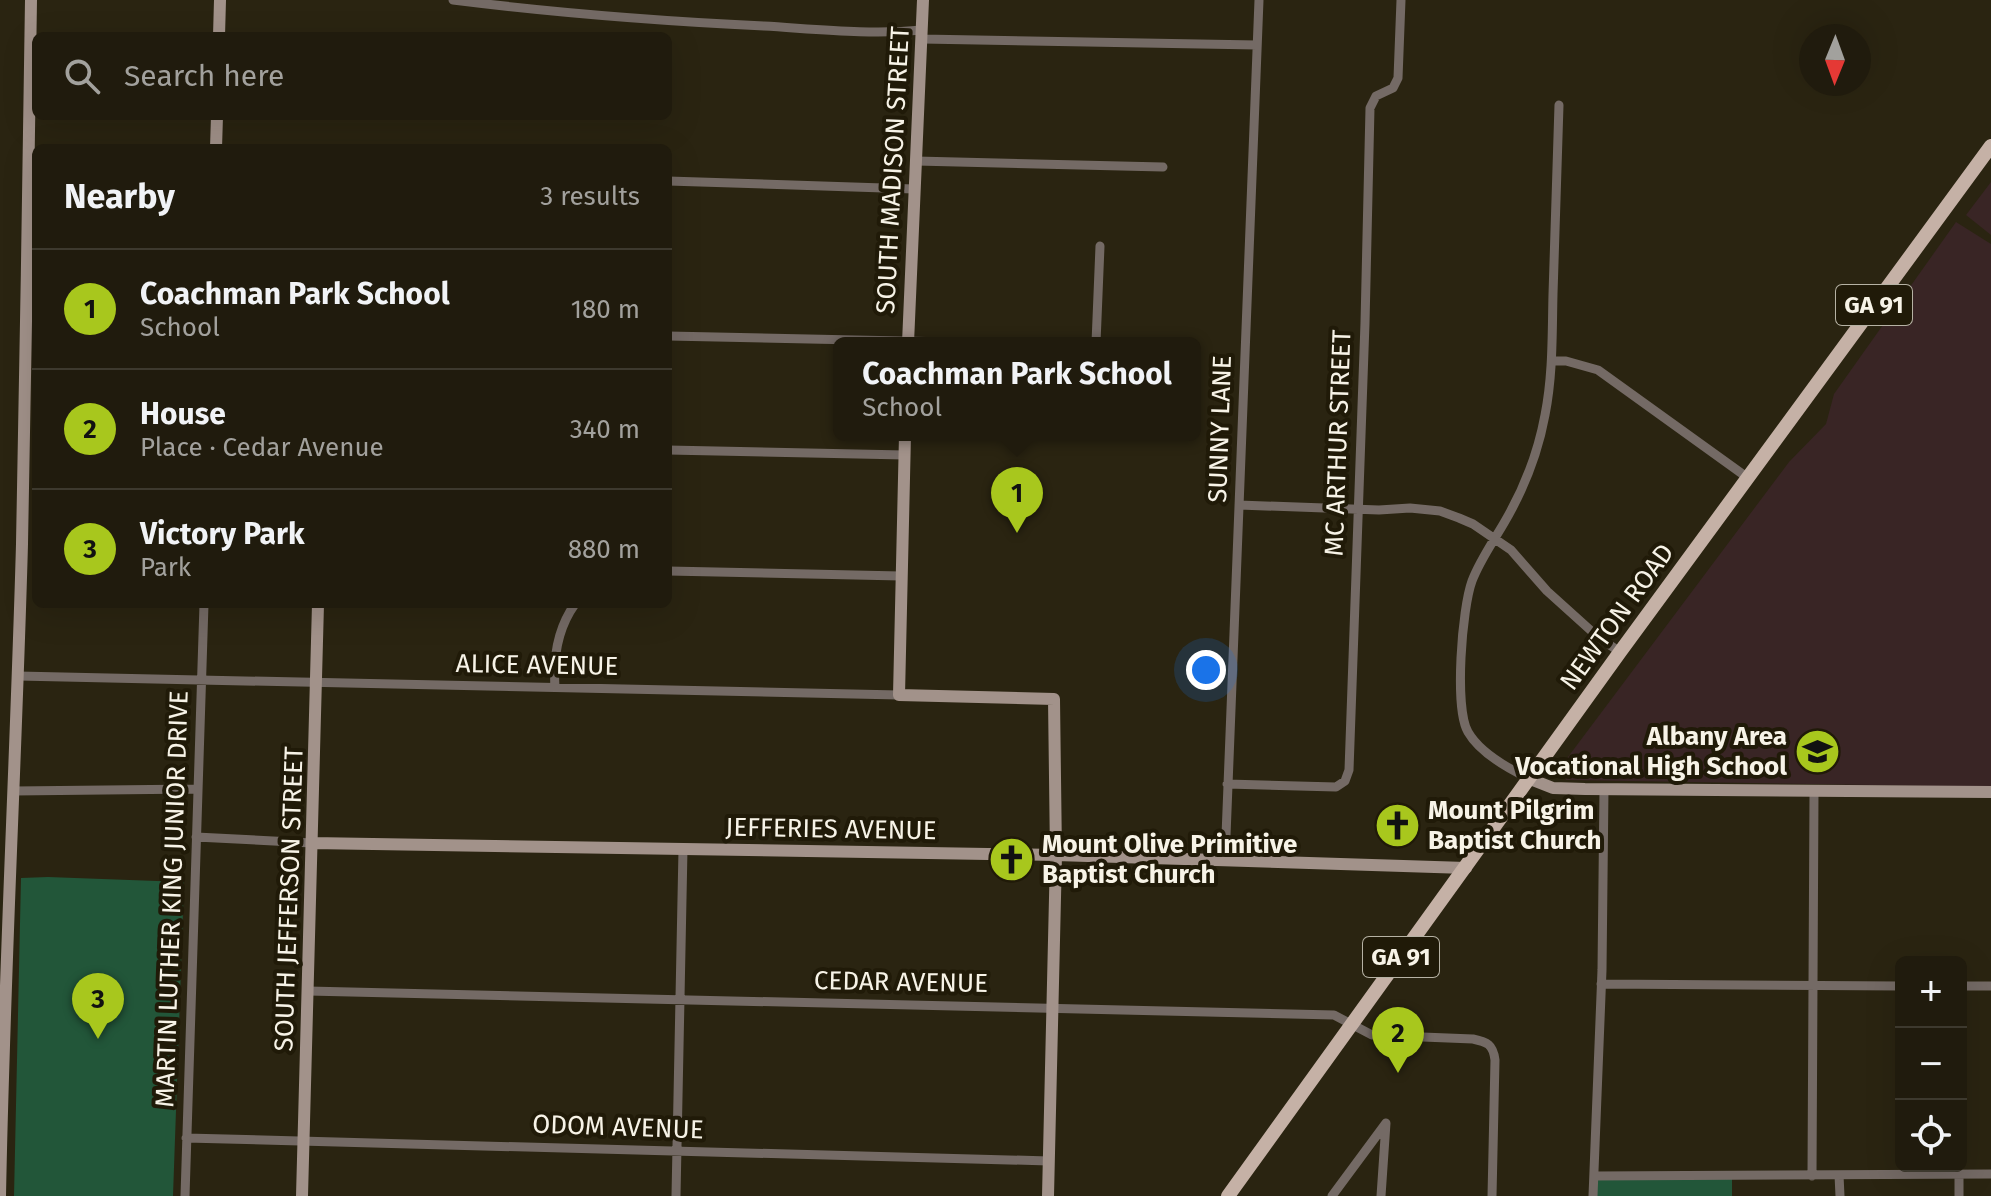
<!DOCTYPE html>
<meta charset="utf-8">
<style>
body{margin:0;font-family:"Fira Sans",sans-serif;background:#282416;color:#f1f3f6}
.controls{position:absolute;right:24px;bottom:24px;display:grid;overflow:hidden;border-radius:12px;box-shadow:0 8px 32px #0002}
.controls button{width:72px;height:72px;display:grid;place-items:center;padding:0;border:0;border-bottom:2px solid #3d392e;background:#201b0d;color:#f1f3f6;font:40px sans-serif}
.compass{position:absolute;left:1799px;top:24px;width:72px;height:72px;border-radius:50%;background:#201b0d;box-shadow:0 8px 32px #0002;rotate:181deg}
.you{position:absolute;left:1206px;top:670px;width:28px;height:28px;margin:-20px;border:6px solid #fff;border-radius:50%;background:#1a73e8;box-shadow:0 0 0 12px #1a73e833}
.badge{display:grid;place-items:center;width:52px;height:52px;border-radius:50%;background:#a8c71d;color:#111;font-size:26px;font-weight:700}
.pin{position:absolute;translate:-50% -66px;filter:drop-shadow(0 2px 4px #0008)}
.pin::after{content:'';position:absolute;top:42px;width:28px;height:24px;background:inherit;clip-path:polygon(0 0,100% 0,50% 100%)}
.popup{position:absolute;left:833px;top:337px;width:368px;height:104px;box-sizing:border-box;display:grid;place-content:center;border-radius:12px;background:#201b0d;filter:drop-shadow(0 2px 6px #0005);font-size:26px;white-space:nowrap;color:#a2a19d}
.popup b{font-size:30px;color:#f1f3f6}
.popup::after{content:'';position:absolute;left:50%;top:100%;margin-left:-16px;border:16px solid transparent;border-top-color:#201b0d}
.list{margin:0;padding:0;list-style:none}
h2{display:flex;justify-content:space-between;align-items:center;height:104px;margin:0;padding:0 32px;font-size:34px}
h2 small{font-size:26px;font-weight:400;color:#a2a19d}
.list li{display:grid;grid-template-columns:52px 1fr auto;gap:24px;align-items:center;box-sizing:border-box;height:120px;padding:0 32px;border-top:2px solid #3d392e}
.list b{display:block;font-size:30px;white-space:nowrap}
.list p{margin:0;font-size:26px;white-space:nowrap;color:#a2a19d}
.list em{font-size:26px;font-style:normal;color:#a2a19d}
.icon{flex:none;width:44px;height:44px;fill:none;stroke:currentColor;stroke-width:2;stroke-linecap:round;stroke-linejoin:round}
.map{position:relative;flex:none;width:1991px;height:1196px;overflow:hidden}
.search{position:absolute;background:#201b0d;box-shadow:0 8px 32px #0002;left:32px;top:32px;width:640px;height:88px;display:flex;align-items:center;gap:20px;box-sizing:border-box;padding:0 28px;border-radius:12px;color:#a2a19d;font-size:30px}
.panel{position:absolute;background:#201b0d;box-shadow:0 8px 32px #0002;left:32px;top:144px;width:640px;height:464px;border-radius:12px}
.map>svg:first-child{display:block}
.education{fill:#392525}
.green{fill:#225639}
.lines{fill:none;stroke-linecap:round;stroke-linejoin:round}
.street{stroke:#746a65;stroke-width:9}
.secondary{stroke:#a2928a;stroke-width:12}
.primary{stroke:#c5b1a6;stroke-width:14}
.labels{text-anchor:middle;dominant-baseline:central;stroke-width:8;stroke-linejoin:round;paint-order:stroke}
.shield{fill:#201a08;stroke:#b6b2a4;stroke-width:2}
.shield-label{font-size:24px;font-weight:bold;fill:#f7f3e7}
.street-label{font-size:26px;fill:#f7f3e7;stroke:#201a08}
.poi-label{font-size:26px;font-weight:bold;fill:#f7f3e7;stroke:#201a08;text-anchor:start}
</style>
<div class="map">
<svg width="1991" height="1196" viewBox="0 0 1991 1196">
<rect width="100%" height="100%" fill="#2a2411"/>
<path class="education" d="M1991,182V235L1966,215Z
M1956,222L1991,244V787L1566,780L1559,769L1789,462L1826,424L1834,394Z"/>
<path class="green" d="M48,877L184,882L173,1196H14L21,878Z
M1596,1179H1732V1196H1595Z"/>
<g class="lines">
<path class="street" d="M453,0C557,13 660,21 764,26C816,29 870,35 922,30
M922,39L1257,45
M916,161L1163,167
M668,181L914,189
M668,336L997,343
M1096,343L1100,246
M1552,361H1566L1598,370L1748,478
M668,450L905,455
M1239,505L1379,510L1410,508L1440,511L1459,518L1473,524L1511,550L1547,591L1598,637L1620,652
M668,571L901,576
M18,676L899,695
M555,687C553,657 557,629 575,604
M1530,779C1509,769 1480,753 1468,732C1454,708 1462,608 1472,581C1480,560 1493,542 1504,523C1524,489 1538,453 1545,415C1553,375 1552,334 1553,294C1555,231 1557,168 1559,105
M1227,784L1336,787L1345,781L1349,770L1365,323L1370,108L1376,96L1393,88L1398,78L1401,0
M14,791L196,789
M196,837L312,843
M1225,861L1259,0
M1601,984L1901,986
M1961,986H1991
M308,991L1334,1015L1372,1035L1473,1039C1487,1042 1493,1044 1495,1060L1492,1196
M186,1138L1049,1161
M1839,1175L1840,1196
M1594,1176L1991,1174
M1812,1176L1814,792
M185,1196L204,604
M676,1196L683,849
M1332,1196L1386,1123L1381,1196
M1593,1196L1602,970L1604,789
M1959,1196V1174"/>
<path class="secondary" d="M219,36L220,0
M216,148L217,116
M908,343L923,0
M905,435L899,695L1054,699L1056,855L1048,1196
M1530,779L1553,788L1585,789L1991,792
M312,843L1056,855L1466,868
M0,1196C4,978 16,761 22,544C26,363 28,181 31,0
M302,1196L318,604"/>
<path class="primary" d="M1228,1196L1620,652L1991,146"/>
</g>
<defs>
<symbol id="school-disc" viewBox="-11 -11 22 22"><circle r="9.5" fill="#a8c71d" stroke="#201a08"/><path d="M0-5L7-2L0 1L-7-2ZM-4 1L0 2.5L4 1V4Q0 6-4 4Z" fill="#111"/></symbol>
<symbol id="church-disc" viewBox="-11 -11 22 22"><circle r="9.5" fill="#a8c71d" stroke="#201a08"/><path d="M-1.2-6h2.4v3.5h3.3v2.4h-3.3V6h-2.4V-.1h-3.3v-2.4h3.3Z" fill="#111"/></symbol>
</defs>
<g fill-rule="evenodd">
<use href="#school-disc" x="1792" y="726" width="51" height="51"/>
<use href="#church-disc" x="1372" y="800" width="51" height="51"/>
<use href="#church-disc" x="986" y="834" width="51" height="51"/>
</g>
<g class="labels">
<g class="shield">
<rect x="1836" y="285" width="76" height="40" rx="6"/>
<rect x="1363" y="937" width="76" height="40" rx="6"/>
</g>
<g class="shield-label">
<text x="1874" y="305">GA 91</text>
<text x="1401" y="957">GA 91</text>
</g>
<g class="street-label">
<text transform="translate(893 170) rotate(-87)">SOUTH MADISON STREET</text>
<text transform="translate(1220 429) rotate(-88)">SUNNY LANE</text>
<text transform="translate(1338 443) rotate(-88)">MC ARTHUR STREET</text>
<text transform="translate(1617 617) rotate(-54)">NEWTON ROAD</text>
<text transform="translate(537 665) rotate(1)">ALICE AVENUE</text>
<text transform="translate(831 829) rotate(1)">JEFFERIES AVENUE</text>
<text transform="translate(172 899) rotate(-88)">MARTIN LUTHER KING JUNIOR DRIVE</text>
<text transform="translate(289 899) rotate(-88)">SOUTH JEFFERSON STREET</text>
<text transform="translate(901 982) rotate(1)">CEDAR AVENUE</text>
<text transform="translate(618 1127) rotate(2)">ODOM AVENUE</text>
</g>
<g class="poi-label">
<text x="1787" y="736" text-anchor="end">Albany Area<tspan x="1787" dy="30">Vocational High School</tspan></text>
<text x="1428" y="810">Mount Pilgrim<tspan x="1428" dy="30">Baptist Church</tspan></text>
<text x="1042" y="844">Mount Olive Primitive<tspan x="1042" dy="30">Baptist Church</tspan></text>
</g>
</g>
</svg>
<div class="controls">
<button>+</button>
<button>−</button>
<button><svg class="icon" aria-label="locate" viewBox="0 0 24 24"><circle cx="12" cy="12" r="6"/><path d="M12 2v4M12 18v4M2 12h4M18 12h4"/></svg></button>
</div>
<svg class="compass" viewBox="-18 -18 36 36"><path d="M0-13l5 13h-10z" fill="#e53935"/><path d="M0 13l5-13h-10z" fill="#a2a19d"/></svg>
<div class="you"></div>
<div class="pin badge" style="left:1017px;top:533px">1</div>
<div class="popup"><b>Coachman Park School</b>School</div>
<div class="pin badge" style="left:1398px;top:1073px">2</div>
<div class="pin badge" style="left:98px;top:1039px">3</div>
<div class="search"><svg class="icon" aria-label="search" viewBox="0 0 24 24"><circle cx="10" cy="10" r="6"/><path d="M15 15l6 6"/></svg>Search here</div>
<section class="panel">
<h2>Nearby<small>3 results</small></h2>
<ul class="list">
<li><span class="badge">1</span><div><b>Coachman Park School</b><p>School</p></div><em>180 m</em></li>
<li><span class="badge">2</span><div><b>House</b><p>Place · Cedar Avenue</p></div><em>340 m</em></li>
<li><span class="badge">3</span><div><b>Victory Park</b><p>Park</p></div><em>880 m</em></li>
</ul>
</section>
</div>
